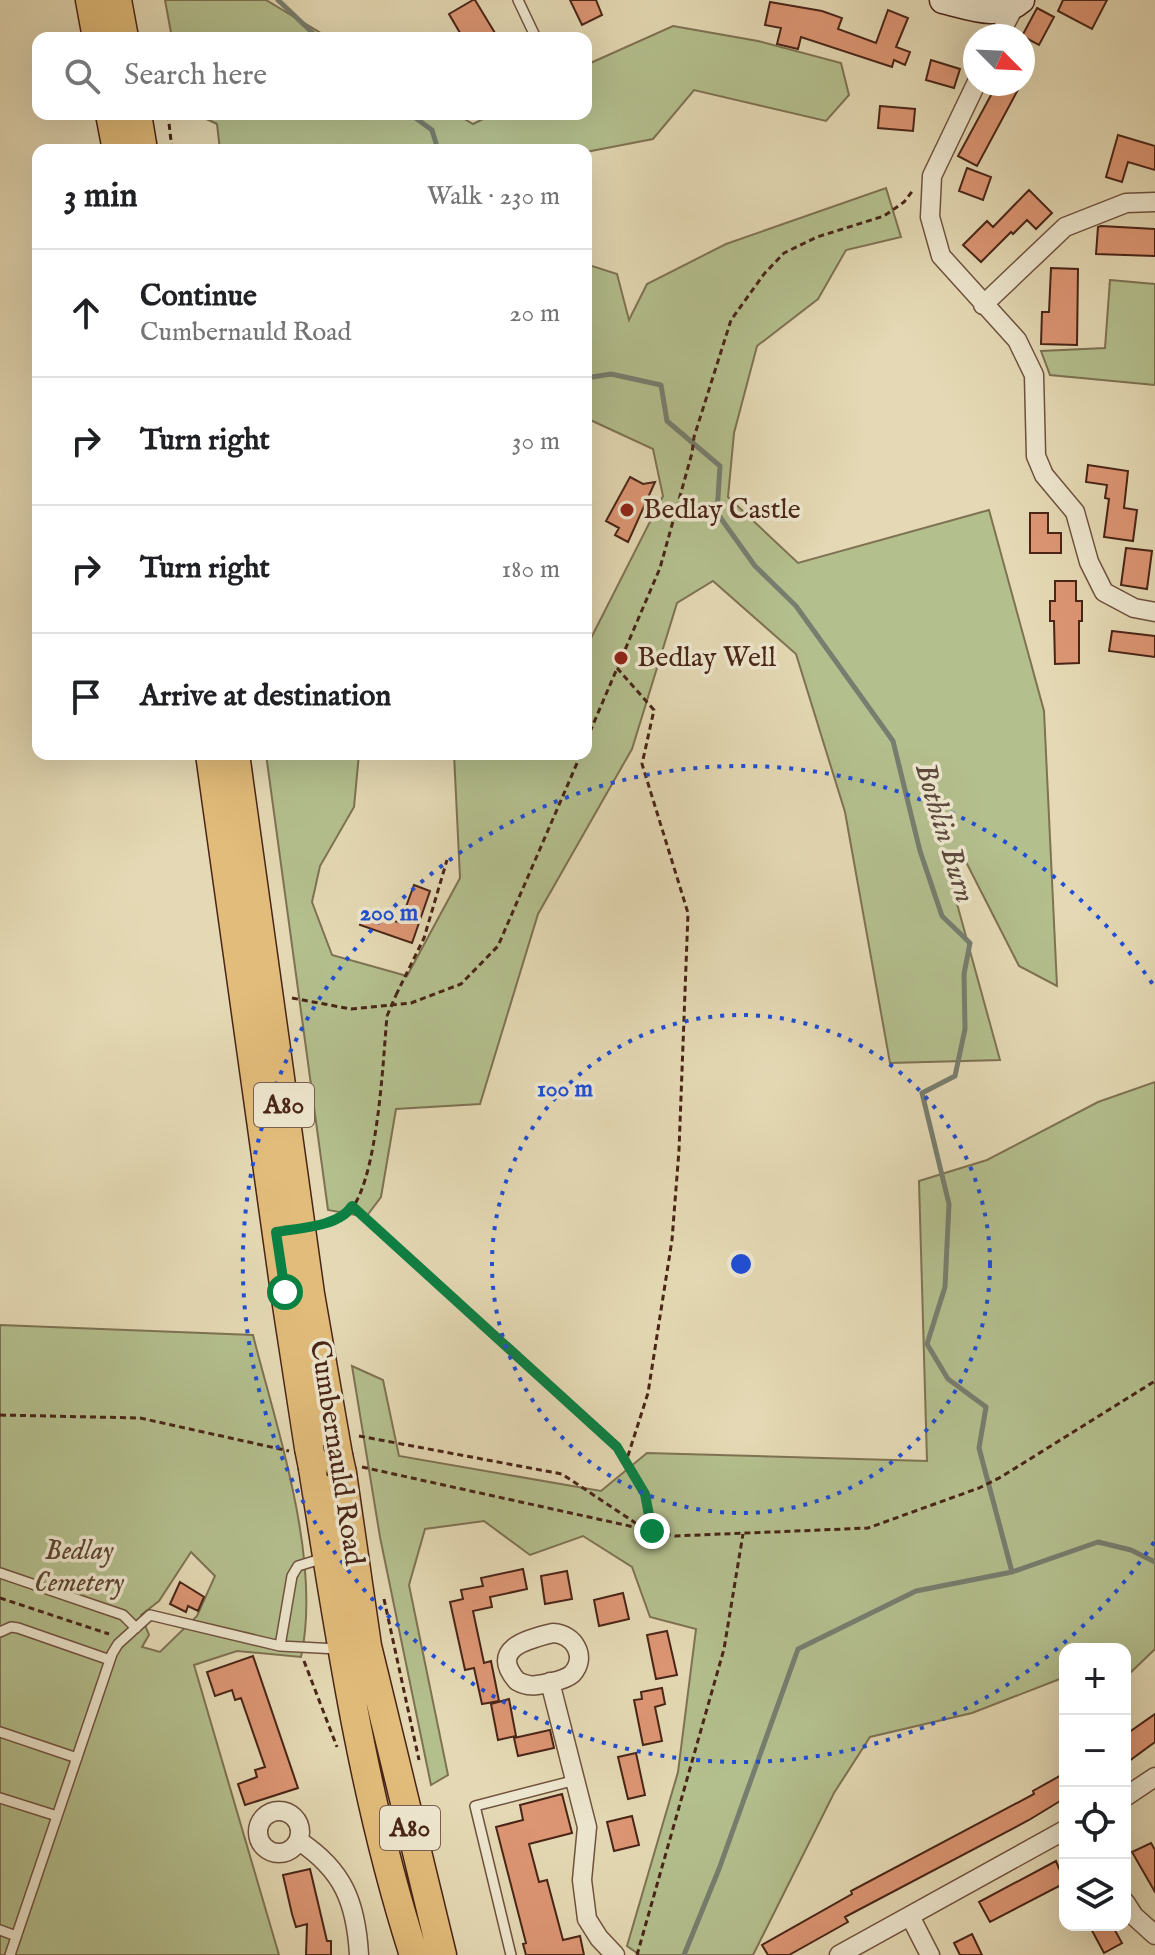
<!DOCTYPE html>
<meta charset="utf-8">
<style>
body{margin:0;font-family:"IM FELL English",serif;background:#f6f6f6;color:#202124}
.controls{position:absolute;right:24px;bottom:24px;display:grid;overflow:hidden;border-radius:16px;box-shadow:0 8px 32px #0002}
.controls button{width:72px;height:72px;display:grid;place-items:center;padding:0;border:0;border-bottom:2px solid #e0e0e0;background:#fff;color:#202124;font:40px sans-serif}
.compass{position:absolute;left:963px;top:24px;width:72px;height:72px;border-radius:50%;background:#fff;box-shadow:0 8px 32px #0002;rotate:114deg}
.stop{position:absolute;width:24px;height:24px;margin:-18px;border:6px solid #0b8043;border-radius:50%;background:#fff}
.stop.end{background:#0b8043;border-color:#fff;box-shadow:0 2px 8px #0008}
.list{margin:0;padding:0;list-style:none}
h2{display:flex;justify-content:space-between;align-items:center;height:104px;margin:0;padding:0 32px;font-size:34px}
h2 small{font-size:26px;font-weight:400;color:#757577}
.list li{display:grid;grid-template-columns:52px 1fr auto;gap:24px;align-items:center;box-sizing:border-box;height:128px;padding:0 32px;border-top:2px solid #e0e0e0}
.list b{display:block;font-size:30px;white-space:nowrap}
.list p{margin:0;font-size:26px;white-space:nowrap;color:#757577}
.list em{font-size:26px;font-style:normal;color:#757577}
.icon{flex:none;width:44px;height:44px;fill:none;stroke:currentColor;stroke-width:2;stroke-linecap:round;stroke-linejoin:round}
.map{position:relative;flex:none;width:1155px;height:1955px;overflow:hidden}
.search{position:absolute;background:#fff;box-shadow:0 8px 32px #0002;left:32px;top:32px;width:560px;height:88px;display:flex;align-items:center;gap:20px;box-sizing:border-box;padding:0 28px;border-radius:16px;color:#757577;font-size:30px}
.panel{position:absolute;background:#fff;box-shadow:0 8px 32px #0002;left:32px;top:144px;width:560px;height:616px;border-radius:16px}
.map>svg:first-child{display:block}
.green{fill:#b4bf8e;stroke:#7e7252;stroke-width:2;fill-rule:evenodd}
.lines{fill:none;stroke-linecap:round;stroke-linejoin:round}
.stream{stroke:#777e6f;stroke-width:5}
.building{fill:#dd9674;stroke:#492517;stroke-width:2}
.lane-casing{stroke:#70523e;stroke-width:12}
.street-casing{stroke:#70523e;stroke-width:21}
.secondary-casing{stroke:#492517;stroke-width:29}
.primary-casing{stroke:#492517;stroke-width:31}
.path{stroke:#492517;stroke-width:3;stroke-dasharray:6 4;stroke-linecap:butt}
.lane{stroke:#ede6ce;stroke-width:9}
.street{stroke:#ede6ce;stroke-width:18}
.secondary{stroke:#ede6ce;stroke-width:26}
.primary{stroke:#e2bc7a;stroke-width:28}
.primary-bridge-casing{stroke:#492517;stroke-width:31;stroke-linecap:butt}
.path-bridge{stroke:#492517;stroke-width:3;stroke-dasharray:6 4;stroke-linecap:butt}
.primary-bridge{stroke:#e2bc7a;stroke-width:28}
.route{stroke:#0b8043;stroke-width:10}
.ring{fill:none;stroke:#1d4ed8;stroke-width:4;stroke-dasharray:4 8}
.poi-dot{fill:#8f2418;stroke:#ede6ce;stroke-width:3}
.labels{text-anchor:middle;dominant-baseline:central;stroke-width:7;stroke-linejoin:round;paint-order:stroke}
.shield{fill:#ede6ce;stroke:#7a5f4e;stroke-width:2}
.shield-label{font-size:26px;font-weight:bold;fill:#492517}
.poi-label{font-size:28px;fill:#492517;stroke:#ede6ce;text-anchor:start}
.street-label{font-size:28px;fill:#492517;stroke:#ede6ce}
.park-label{font-size:28px;font-style:italic;fill:#5e442f;stroke:#ede6ce}
.water-label{font-size:30px;font-style:italic;fill:#5c4a3c;stroke:#ede6ce}
.centre{fill:#1d4ed8;stroke:#ede6ce;stroke-width:4}
.ring-label{font-size:24px;text-anchor:middle;font-weight:bold;fill:#1d4ed8;stroke:#ede6ce;stroke-width:7;stroke-linejoin:round;paint-order:stroke}
</style>
<div class="map">
<svg width="1155" height="1955" viewBox="0 0 1155 1955">
<rect width="100%" height="100%" fill="#e4d9b4"/>
<filter id="stains"><feTurbulence type="fractalNoise" baseFrequency=".0025" numOctaves="4"/><feColorMatrix values="0 0 0 0 .2 0 0 0 0 .09 0 0 0 0 .02 0 0 0 .5 -.17"/></filter>
<radialGradient id="worn" r=".72"><stop offset=".6" stop-color="#630" stop-opacity="0"/><stop offset="1" stop-color="#630" stop-opacity=".3"/></radialGradient>
<path class="green" d="M165,0H266L329,38H172Z
M673,26L758,41L841,63L849,95L826,121L694,90L653,139L586,152L220,150L217,124L196,114H456L473,124L493,114H586V65Z
M886,188L901,237L846,250L818,299L757,346L734,433L728,497L798,563L989,510L1044,711L1057,986L1019,966L963,856L948,871L1000,1060L890,1063L845,812L796,654L713,581L677,603L632,749L538,914L480,1104L396,1109L381,1197L366,1217L328,1210L266,754H359L354,807L320,866L312,902L332,955L407,976L460,878L454,754H586V648L663,496L653,449L586,418V264L617,274L629,320L647,284L726,244Z
M1110,280L1155,284V385L1050,375L1041,351L1105,348Z
M1155,1082V1649L1125,1678V1649H1065V1677L972,1713L870,1737L834,1793L753,1955H640L627,1946L678,1772L696,1629L650,1617L632,1567L583,1536L530,1555L484,1521L425,1529L409,1585L448,1775L431,1785L380,1537L352,1366L383,1380L399,1456L601,1491L647,1453L927,1461L919,1181L987,1160L1098,1102Z
M0,1325L253,1335C277,1430 322,1560 301,1657L237,1651L194,1665L279,1955H0ZM191,1552L215,1576L197,1616L160,1652L142,1647L149,1635L141,1615L159,1601Z"/>
<g class="lines">
<path class="stream" d="M278,0L318,38
M410,114L432,130L438,150
M586,378L611,374L661,385L667,421L720,466L717,513L755,566L796,606L893,741L920,851L942,916L970,943L964,974L965,1029L955,1076L922,1093L949,1204L945,1287L927,1344L948,1379L986,1407L979,1448L1012,1572
M684,1955L719,1869L798,1649L916,1591L1012,1572L1098,1542L1131,1550L1155,1562"/>
</g>
<path class="building" d="M473,0H475L498,38H463L449,14Z
M570,0H596L602,15L582,25Z
M1063,0H1107L1092,29L1058,11Z
M770,2L822,11L842,18L838,29L876,43L888,10L908,18L896,47L910,52L905,65L894,60L892,67L801,37L798,49L777,44L781,28L765,25Z
M1037,8L1054,17L1039,45L1022,36Z
M931,60L960,69L954,88L926,80Z
M997,84H1021L977,166L958,156Z
M880,106L915,109L913,131L878,128Z
M1118,135L1155,146V170L1128,162L1122,182L1106,177Z
M967,168L991,177L983,200L959,191Z
M1029,190L1052,213L1036,229L1027,220L1013,234L1011,232L981,262L963,245L987,221L993,227Z
M1101,226L1155,229V256L1096,254L1098,227Z
M1051,268L1078,269L1077,345L1041,344L1042,312H1049Z
M1088,465L1128,471L1124,508L1137,510L1133,541L1104,537L1109,499L1105,498L1107,485L1086,482Z
M630,477L643,484L655,482L628,542L615,535L619,528L606,521Z
M1030,513H1048V533H1061V553H1030Z
M1126,548L1152,551L1147,589L1121,585Z
M1055,581H1076V601H1082V621H1079V663L1055,664L1054,621H1050V601H1055Z
M1112,631L1155,636V657L1109,651Z
M414,885L430,891L412,943L360,925L366,910L400,923Z
M523,1569L527,1589L490,1597L492,1607L473,1611L484,1663L491,1661L499,1701L482,1704L474,1668L465,1670L450,1602L463,1599L461,1590L483,1586L481,1578Z
M567,1571L572,1599L545,1604L541,1576Z
M180,1582L204,1597L198,1611L188,1606L186,1612L170,1604Z
M623,1593L629,1619L599,1626L594,1600Z
M667,1631L677,1675L656,1679L647,1635Z
M253,1656L298,1788L245,1805L238,1784L257,1777L255,1770L265,1767L241,1698L235,1700L232,1690L215,1696L207,1672Z
M662,1688L665,1704L655,1707L662,1741L643,1745L634,1700L642,1699L641,1692Z
M509,1699L516,1736L498,1740L491,1704Z
M1155,1714V1742L1125,1764V1735Z
M550,1730L554,1748L518,1756L514,1738Z
M636,1753L645,1795L628,1799L618,1757Z
M1065,1773V1798L1029,1820L845,1917L848,1922L789,1955H768L762,1945L852,1894L851,1891L1034,1794L1033,1791Z
M562,1794L572,1833L529,1844L539,1882L547,1880L563,1940L580,1936L584,1955H526L523,1944L526,1943L496,1827L523,1820L520,1805Z
M632,1816L639,1845L614,1851L607,1822Z
M1151,1843L1155,1850V1892L1132,1852Z
M1056,1861L1065,1883L990,1922L979,1902Z
M310,1869L327,1941H331V1955H306L307,1924L296,1927L292,1914L283,1875Z
M1089,1925H1112L1122,1943L1104,1953Z
M972,1934L982,1955H960L954,1943Z"/>
<g class="lines">
<defs>
<path id="lane" d="M518,0L536,38
M0,1573L123,1615L136,1628
M0,1632L11,1627L18,1628L110,1660
M280,1646L292,1576L298,1566L324,1558
M0,1732L77,1758
M0,1798L57,1816
M0,1930L16,1936
M10,1955L112,1654L118,1644L150,1615L280,1646L338,1649
M511,1955L475,1806L576,1780"/>
<path id="street" d="M999,36L1014,7
M976,84L932,176L930,217L941,256L1017,340L1034,375L1036,456L1044,475L1075,512L1089,562L1104,592L1134,608L1155,612
M983,305L1065,227L1126,203L1155,202
M553,1633C574,1634 588,1657 572,1674C565,1680 556,1681 548,1683C535,1686 528,1687 517,1681C488,1648 529,1639 553,1633Z
M550,1682L587,1827L582,1880L587,1919L599,1938L615,1955
M1125,1797L1155,1777
M258 1832a21 21 0 1 1 42 0a21 21 0 1 1-42 0Z
M299,1841C343,1870 356,1902 359,1955
M1125,1902L1134,1916L1155,1935
M910,1916L930,1955
M839,1955L1065,1830"/>
<path id="secondary" d="M943,0C969,6 999,19 1021,0"/>
<path id="primary" d="M90,0L97,38
M117,0L124,38
M110,114L117,150
M137,114L143,150
M210,754L285,1292L309,1448
M235,754L310,1294L338,1455
M313,1468C339,1631 363,1797 414,1955
M342,1473L367,1646L442,1955"/>
</defs>
<use href="#lane" class="lane-casing"/>
<use href="#street" class="street-casing"/>
<use href="#secondary" class="secondary-casing"/>
<use href="#primary" class="primary-casing"/>
<path class="path" d="M168,114L172,150
M617,668L654,710L642,764L688,913L679,1150L672,1240L648,1393L626,1462
M586,741L660,568L692,453L694,437L731,320L764,274L784,253L817,237L884,216L904,202L914,189
M396,995L424,938L447,860
M292,998L351,1009L411,1003L461,984L498,946L581,754
M352,1206L617,1447L645,1494L652,1531
M323,1223C329,1221 341,1219 346,1215C378,1189 383,1058 387,1016
M0,1415L140,1418L289,1451
M359,1436L562,1474L643,1528
M362,1467L675,1536L868,1528L979,1488L1001,1477L1155,1381
M0,1598L109,1634
M384,1599L419,1760
M304,1661L337,1747
M637,1955L724,1649L743,1534"/>
<use href="#lane" class="lane"/>
<use href="#street" class="street"/>
<use href="#secondary" class="secondary"/>
<use href="#primary" class="primary"/>
<defs>
<path id="primary-bridge" d="M309,1448L313,1468
M338,1455L342,1473"/>
</defs>
<use href="#primary-bridge" class="primary-bridge-casing"/>
<path class="path-bridge" d="M387,1016L396,995"/>
<use href="#primary-bridge" class="primary-bridge"/>
</g>
<g class="lines">
<path class="route" d="M285,1292L276,1232C299,1228 339,1227 352,1206L617,1447L645,1494L652,1531"/>
</g>
<g class="ring">
<circle cx="741" cy="1264" r="249"/>
<path d="M1154 1542A498 498 0 1 1 1154 986"/>
</g>
<g class="poi-dot">
<circle cx="627" cy="510" r="8"/>
<circle cx="621" cy="658" r="8"/>
</g>
<g class="labels">
<g class="shield">
<rect x="254" y="1083" width="60" height="44" rx="6"/>
<rect x="380" y="1806" width="60" height="44" rx="6"/>
</g>
<g class="shield-label">
<text x="284" y="1105">A80</text>
<text x="410" y="1828">A80</text>
</g>
<g class="poi-label">
<text x="643" y="510">Bedlay Castle</text>
<text x="637" y="658">Bedlay Well</text>
</g>
<g class="street-label">
<text transform="translate(336 1453) rotate(81)">Cumbernauld Road</text>
</g>
<g class="park-label">
<text x="79" y="1551">Bedlay<tspan x="79" dy="32">Cemetery</tspan></text>
</g>
<g class="water-label">
<text transform="translate(944 833) rotate(73)">Bothlin Burn</text>
</g>
</g>
<circle cx="741" cy="1264" r="12" class="centre"/>
<g class="ring-label">
<text x="389" y="920">200 m</text>
<text x="565" y="1096">100 m</text>
</g>
<rect width="100%" height="100%" filter="url(#stains)"/>
<rect width="100%" height="100%" fill="url(#worn)"/>
</svg>
<div class="controls">
<button>+</button>
<button>−</button>
<button><svg class="icon" aria-label="locate" viewBox="0 0 24 24"><circle cx="12" cy="12" r="6"/><path d="M12 2v4M12 18v4M2 12h4M18 12h4"/></svg></button>
<button><svg class="icon" aria-label="layers" viewBox="0 0 24 24"><path d="M12 4l9 5-9 5-9-5zM3 14l9 5 9-5"/></svg></button>
</div>
<svg class="compass" viewBox="-18 -18 36 36"><path d="M0-13l5 13h-10z" fill="#e53935"/><path d="M0 13l5-13h-10z" fill="#757577"/></svg>
<div class="stop" style="left:285px;top:1292px"></div>
<div class="stop end" style="left:652px;top:1531px"></div>
<div class="search"><svg class="icon" aria-label="search" viewBox="0 0 24 24"><circle cx="10" cy="10" r="6"/><path d="M15 15l6 6"/></svg>Search here</div>
<section class="panel">
<h2>3 min<small>Walk · 230 m</small></h2>
<ul class="list">
<li><svg class="icon" aria-label="ahead" viewBox="0 0 24 24"><path d="M12 20V5M6 11l6-6 6 6"/></svg><div><b>Continue</b><p>Cumbernauld Road</p></div><em>20 m</em></li>
<li><svg class="icon" aria-label="right" viewBox="0 0 24 24"><path d="M7 20v-9h11M14 6l5 5-5 5"/></svg><div><b>Turn right</b></div><em>30 m</em></li>
<li><svg class="icon" aria-label="right" viewBox="0 0 24 24"><path d="M7 20v-9h11M14 6l5 5-5 5"/></svg><div><b>Turn right</b></div><em>180 m</em></li>
<li><svg class="icon" aria-label="arrive" viewBox="0 0 24 24"><path d="M6 21V4h12l-3 4 3 4H6"/></svg><div><b>Arrive at destination</b></div></li>
</ul>
</section>
</div>
